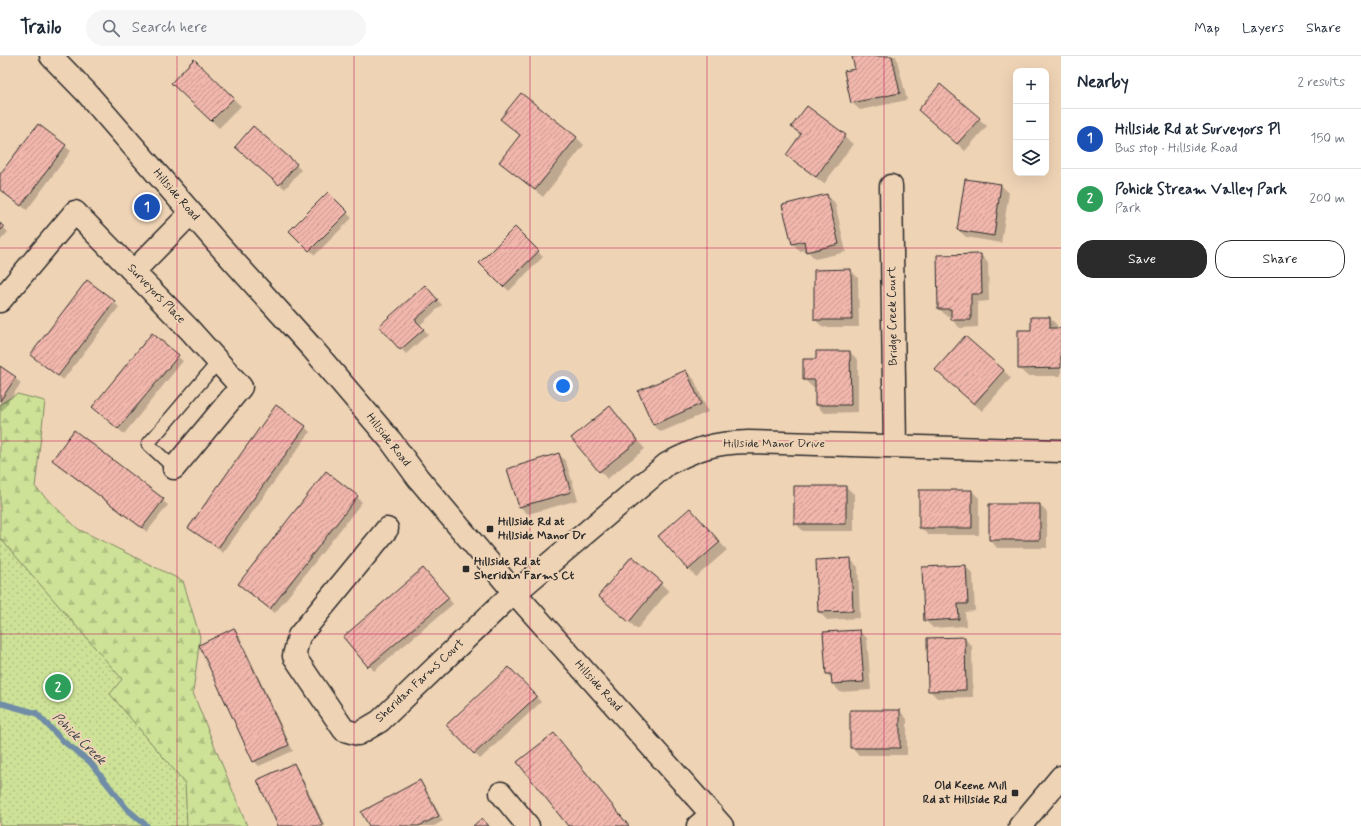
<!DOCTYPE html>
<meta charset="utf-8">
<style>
body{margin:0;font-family:Mynerve,sans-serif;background:#f6f6f7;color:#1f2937}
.controls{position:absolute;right:12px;top:12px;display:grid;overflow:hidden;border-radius:8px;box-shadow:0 4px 16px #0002}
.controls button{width:36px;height:36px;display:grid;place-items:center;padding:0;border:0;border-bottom:1px solid #e0e1e3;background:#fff;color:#1f2937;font:20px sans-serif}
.you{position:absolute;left:563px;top:330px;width:14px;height:14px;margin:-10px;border:3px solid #fff;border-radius:50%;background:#1a73e8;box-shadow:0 0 0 6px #1a73e833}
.badge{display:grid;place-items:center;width:26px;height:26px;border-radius:50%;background:#2b2b2b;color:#fff;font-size:13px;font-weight:700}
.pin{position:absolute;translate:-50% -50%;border:2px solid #fff;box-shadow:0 1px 4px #0006}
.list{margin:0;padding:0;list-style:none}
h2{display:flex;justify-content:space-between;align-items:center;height:52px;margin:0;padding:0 16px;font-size:17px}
h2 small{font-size:13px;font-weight:400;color:#747a83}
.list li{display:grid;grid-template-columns:26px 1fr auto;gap:12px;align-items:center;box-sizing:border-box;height:60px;padding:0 16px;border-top:1px solid #e0e1e3}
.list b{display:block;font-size:15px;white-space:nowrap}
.list p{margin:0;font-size:13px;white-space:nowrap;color:#747a83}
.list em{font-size:13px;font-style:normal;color:#747a83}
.actions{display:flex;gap:8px;padding:12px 16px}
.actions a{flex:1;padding:9px 0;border:1px solid #2b2b2b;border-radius:16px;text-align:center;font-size:14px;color:#2b2b2b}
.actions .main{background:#2b2b2b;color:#fff}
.icon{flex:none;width:22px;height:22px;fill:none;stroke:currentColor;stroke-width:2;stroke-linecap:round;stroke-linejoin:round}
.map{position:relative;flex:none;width:1061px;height:770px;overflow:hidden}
header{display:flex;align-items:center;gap:24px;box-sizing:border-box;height:56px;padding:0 20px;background:#fff;border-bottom:1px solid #e0e1e3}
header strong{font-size:19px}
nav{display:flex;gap:22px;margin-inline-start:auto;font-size:14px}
.search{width:280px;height:36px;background:#f6f6f7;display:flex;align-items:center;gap:10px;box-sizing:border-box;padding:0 14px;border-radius:22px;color:#747a83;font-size:15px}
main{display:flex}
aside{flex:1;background:#fff}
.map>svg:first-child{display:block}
.forest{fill:url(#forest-firs);stroke:#7c8661}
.park{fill:url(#park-dots);stroke:#7c8661}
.shadow{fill:#0003}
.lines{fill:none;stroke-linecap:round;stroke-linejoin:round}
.stream{stroke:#6f8ca6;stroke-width:6}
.building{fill:url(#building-hatch);stroke:#2b2b2b}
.service-casing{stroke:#2b2b2b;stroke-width:15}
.minor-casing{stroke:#2b2b2b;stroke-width:25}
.tertiary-casing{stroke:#2b2b2b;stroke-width:25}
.primary-casing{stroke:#2b2b2b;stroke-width:25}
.service{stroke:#efd3b5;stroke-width:12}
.minor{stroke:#efd3b5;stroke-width:22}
.tertiary{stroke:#efd3b5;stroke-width:22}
.primary{stroke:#efd3b5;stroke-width:22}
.grid{fill:none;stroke:#c2185b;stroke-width:1;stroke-opacity:0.55}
.poi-dot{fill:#2b2b2b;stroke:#efd3b5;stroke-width:1.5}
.labels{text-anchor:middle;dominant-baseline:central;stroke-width:4;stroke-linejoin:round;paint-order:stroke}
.street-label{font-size:12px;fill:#2b2b2b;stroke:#efd3b5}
.poi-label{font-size:12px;font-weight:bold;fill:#2b2b2b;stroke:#efd3b5;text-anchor:start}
.water-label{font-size:13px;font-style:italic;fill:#3c434a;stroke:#efd3b5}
</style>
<header>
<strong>Trailo</strong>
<div class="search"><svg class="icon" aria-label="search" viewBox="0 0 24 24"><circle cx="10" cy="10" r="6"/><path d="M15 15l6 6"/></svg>Search here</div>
<nav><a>Map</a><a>Layers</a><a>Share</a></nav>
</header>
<main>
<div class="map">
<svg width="1061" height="770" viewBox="0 0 1061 770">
<defs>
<pattern id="forest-firs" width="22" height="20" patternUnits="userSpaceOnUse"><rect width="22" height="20" fill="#cde297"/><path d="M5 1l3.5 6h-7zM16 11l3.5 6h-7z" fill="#b0c282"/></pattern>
<pattern id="park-dots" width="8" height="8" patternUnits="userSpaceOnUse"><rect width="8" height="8" fill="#cde297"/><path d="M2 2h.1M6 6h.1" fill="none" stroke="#b0c282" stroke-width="1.8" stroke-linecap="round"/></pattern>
<pattern id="building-hatch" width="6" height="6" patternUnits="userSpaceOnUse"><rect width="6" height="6" fill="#f1b7ac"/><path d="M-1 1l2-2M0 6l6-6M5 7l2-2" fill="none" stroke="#c3958c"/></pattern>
</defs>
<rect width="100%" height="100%" fill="#efd3b5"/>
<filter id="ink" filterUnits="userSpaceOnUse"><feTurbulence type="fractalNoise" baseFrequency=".025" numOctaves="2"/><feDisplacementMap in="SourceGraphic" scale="8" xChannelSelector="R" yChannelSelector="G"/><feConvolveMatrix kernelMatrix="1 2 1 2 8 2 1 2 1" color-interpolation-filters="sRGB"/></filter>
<g filter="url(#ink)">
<path class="forest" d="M17,338L45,345L35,431L78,473L183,525L200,581L193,637L247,770H0V348Z"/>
<path class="park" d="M0,482L122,623L110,638L185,727L187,770H0Z"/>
<path class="shadow" d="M861,0H896L907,44L860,54L852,47L856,13Z
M194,5L241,50L219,72L172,27Z
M807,52L853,88L824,128L787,99L800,79L793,71Z
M919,54L979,63L987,70L965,95Z
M502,63L576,81L584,89L543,141L500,106L521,80Z
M38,69L71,95L27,154L0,134V120Z
M242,96L296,109L301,114L285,133Z
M966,124L1001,129L1009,137L1001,187L966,181L958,174Z
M328,138L352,162L315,199L290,175Z
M827,139L835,147L846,196L815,203L807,194L800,195L793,188Z
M0,168L8,176L0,185Z
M515,173L543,201L509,235L480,207Z
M981,199L988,207L989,245L978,246V271L960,272L952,264V260H947L939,253Z
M851,214L858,222L859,271H823L815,264Z
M87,225L119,251L63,324L31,299Z
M430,235L442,249L420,269L428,278L406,298L380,270Z
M1050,262L1057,269V273H1061V320H1027L1019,312L1032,275Z
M152,279L183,305L124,378L93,351Z
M850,296L858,304V356L824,357L816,349V331H812L804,323L817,304Z
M0,311L21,327L2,355L0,354Z
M1003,314L1011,322L982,355L944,321Z
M686,315L694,323L708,356L661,376L653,369Z
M617,359L645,393L607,423L572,382Z
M305,371L310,376L223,497L190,471Z
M74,376L168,449L147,476L58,409Z
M559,398L566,406L578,444L528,458L520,451Z
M846,431L854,438V475H803L795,467Z
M972,435L979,442V479H928L920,471Z
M357,441L362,446L275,557L239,528Z
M990,449H1039L1047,456V492H997L990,484Z
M697,461L727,494L696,521L659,480Z
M632,502L669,535L637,573L607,547Z
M850,503L858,511L860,562L827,564L819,556Z
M965,510L973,518L975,555L965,556L966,570L933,572L925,564Z
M428,518L453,548L374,615L344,581Z
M234,573L239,579L293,695L259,710L254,705Z
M859,575L867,582L871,634L840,636L833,628L832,623L827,618Z
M964,582L972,590L973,641L937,642L929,634Z
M514,617L541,646L480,703L448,669Z
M900,655L907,663V699H858L851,691Z
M554,678L559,683L629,770H570Z
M293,708L298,713L325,770H279Z
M419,726L425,731L443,765L434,770H370Z"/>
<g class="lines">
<path class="stream" d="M0,647L36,657L63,685L90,706L127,753L147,770"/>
</g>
<path class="building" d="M856,0H892L900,37L851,47L844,15L855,13L852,1Z
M194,3L234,42L211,65L171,27Z
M940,28L980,62L957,88L918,54Z
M521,37L577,81L535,134L499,106L520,79L500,63Z
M807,50L846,79L816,121L786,99L801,78L791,71Z
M38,68L66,89L21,150L0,134V118Z
M253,70L297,108L279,129L235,91Z
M965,123L1001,128L994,180L957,174Z
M328,136L348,156L309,195L289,175Z
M827,138L839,188L806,196L804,185L792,188L782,149Z
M0,167L4,171L0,175Z
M515,171L539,195L503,231L479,207Z
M981,198L982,238H971V264H951V253H938L937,199Z
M851,213L852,264H814V214Z
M87,224L115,245L58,320L30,299Z
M425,229L438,244L415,264L424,273L400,294L379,270Z
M1031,261H1050V272H1061V312L1018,313V274H1031Z
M152,277L179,299L118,373L92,351Z
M965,280L1004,314L974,348L935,314Z
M816,295H850L851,349H815V324H803V303H816Z
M0,310L16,321L0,345Z
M686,314L701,348L653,369L638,335Z
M276,349L306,370L218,492L188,472Z
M610,350L638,385L599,416L571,382Z
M74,374L164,443L142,472L52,404Z
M559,397L571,436L519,451L507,413Z
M326,415L358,440L270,553L238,528Z
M794,430H846V468H794Z
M919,434H972V472H919Z
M989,448H1040V484H989Z
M690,452L720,486L688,514L658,480Z
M632,500L662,526L629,566L598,540Z
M851,502L853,555L818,556L816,504Z
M966,509L968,548H958L959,563L924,565L922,511Z
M423,512L449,542L368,611L343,581Z
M234,572L289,689L253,706L199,589Z
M860,574L864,626L832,628L831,618H826L823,576Z
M965,581L966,634L928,635L927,582Z
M509,611L537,640L474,698L446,669Z
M850,654H900V692H850Z
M554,677L629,770H568L517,706Z
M294,707L323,770H278L257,724Z
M420,724L439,760L419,770H369L361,756Z
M482,762L489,770H473Z"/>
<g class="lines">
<defs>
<path id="service" d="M174,412L148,388L218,306"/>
<path id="minor" d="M891,130L895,390
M134,215L191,157
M0,245L75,156L189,273L241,331L174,412
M387,473L299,580L294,600L344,674L358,678L380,665L514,536L523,530L667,408C698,392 713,387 748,386L1061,395
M501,737L528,770
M698,770L712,758"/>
<path id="tertiary" d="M51,0L86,36L219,189L312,292L391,385L418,422L514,536L722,770"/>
<path id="primary" d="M1020,770L1061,721"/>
</defs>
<use href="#service" class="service-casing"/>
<use href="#minor" class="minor-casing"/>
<use href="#tertiary" class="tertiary-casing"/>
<use href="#primary" class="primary-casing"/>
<use href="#service" class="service"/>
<use href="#minor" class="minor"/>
<use href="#tertiary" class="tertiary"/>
<use href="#primary" class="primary"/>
</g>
</g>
<path class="grid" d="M177,0V770M354,0V770M530,0V770M707,0V770M884,0V770M0,192H1061M0,385H1061M0,578H1061"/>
<g class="poi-dot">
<rect x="486" y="469" width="8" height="8" rx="2"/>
<rect x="462" y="509" width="8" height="8" rx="2"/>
<rect x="1011" y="733" width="8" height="8" rx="2"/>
</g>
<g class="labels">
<g class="street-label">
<text transform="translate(176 139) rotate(49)">Hillside Road</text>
<text transform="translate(156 238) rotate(46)">Surveyors Place</text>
<text transform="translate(893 260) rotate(-91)">Bridge Creek Court</text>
<text transform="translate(388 384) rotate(52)">Hillside Road</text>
<text x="774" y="388">Hillside Manor Drive</text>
<text transform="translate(420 625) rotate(-43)">Sheridan Farms Court</text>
<text transform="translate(598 630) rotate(48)">Hillside Road</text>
</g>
<g class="poi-label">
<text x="498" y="466">Hillside Rd at<tspan x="498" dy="14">Hillside Manor Dr</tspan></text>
<text x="474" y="506">Hillside Rd at<tspan x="474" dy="14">Sheridan Farms Ct</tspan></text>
<text x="1007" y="730" text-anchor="end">Old Keene Mill<tspan x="1007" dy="14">Rd at Hillside Rd</tspan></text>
</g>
<g class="water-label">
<text transform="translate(79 683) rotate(44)">Pohick Creek</text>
</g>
</g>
</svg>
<div class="controls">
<button>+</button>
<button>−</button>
<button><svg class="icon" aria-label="layers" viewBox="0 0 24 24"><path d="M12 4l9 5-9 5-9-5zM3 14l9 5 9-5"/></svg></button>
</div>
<div class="you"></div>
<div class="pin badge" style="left:147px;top:151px;background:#1a4fb4">1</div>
<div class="pin badge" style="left:58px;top:631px;background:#2e9e5b">2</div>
</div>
<aside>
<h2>Nearby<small>2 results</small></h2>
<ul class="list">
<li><span class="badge" style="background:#1a4fb4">1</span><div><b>Hillside Rd at Surveyors Pl</b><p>Bus stop · Hillside Road</p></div><em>150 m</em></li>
<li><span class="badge" style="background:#2e9e5b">2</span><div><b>Pohick Stream Valley Park</b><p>Park</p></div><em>200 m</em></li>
</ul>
<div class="actions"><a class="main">Save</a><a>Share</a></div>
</aside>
</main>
